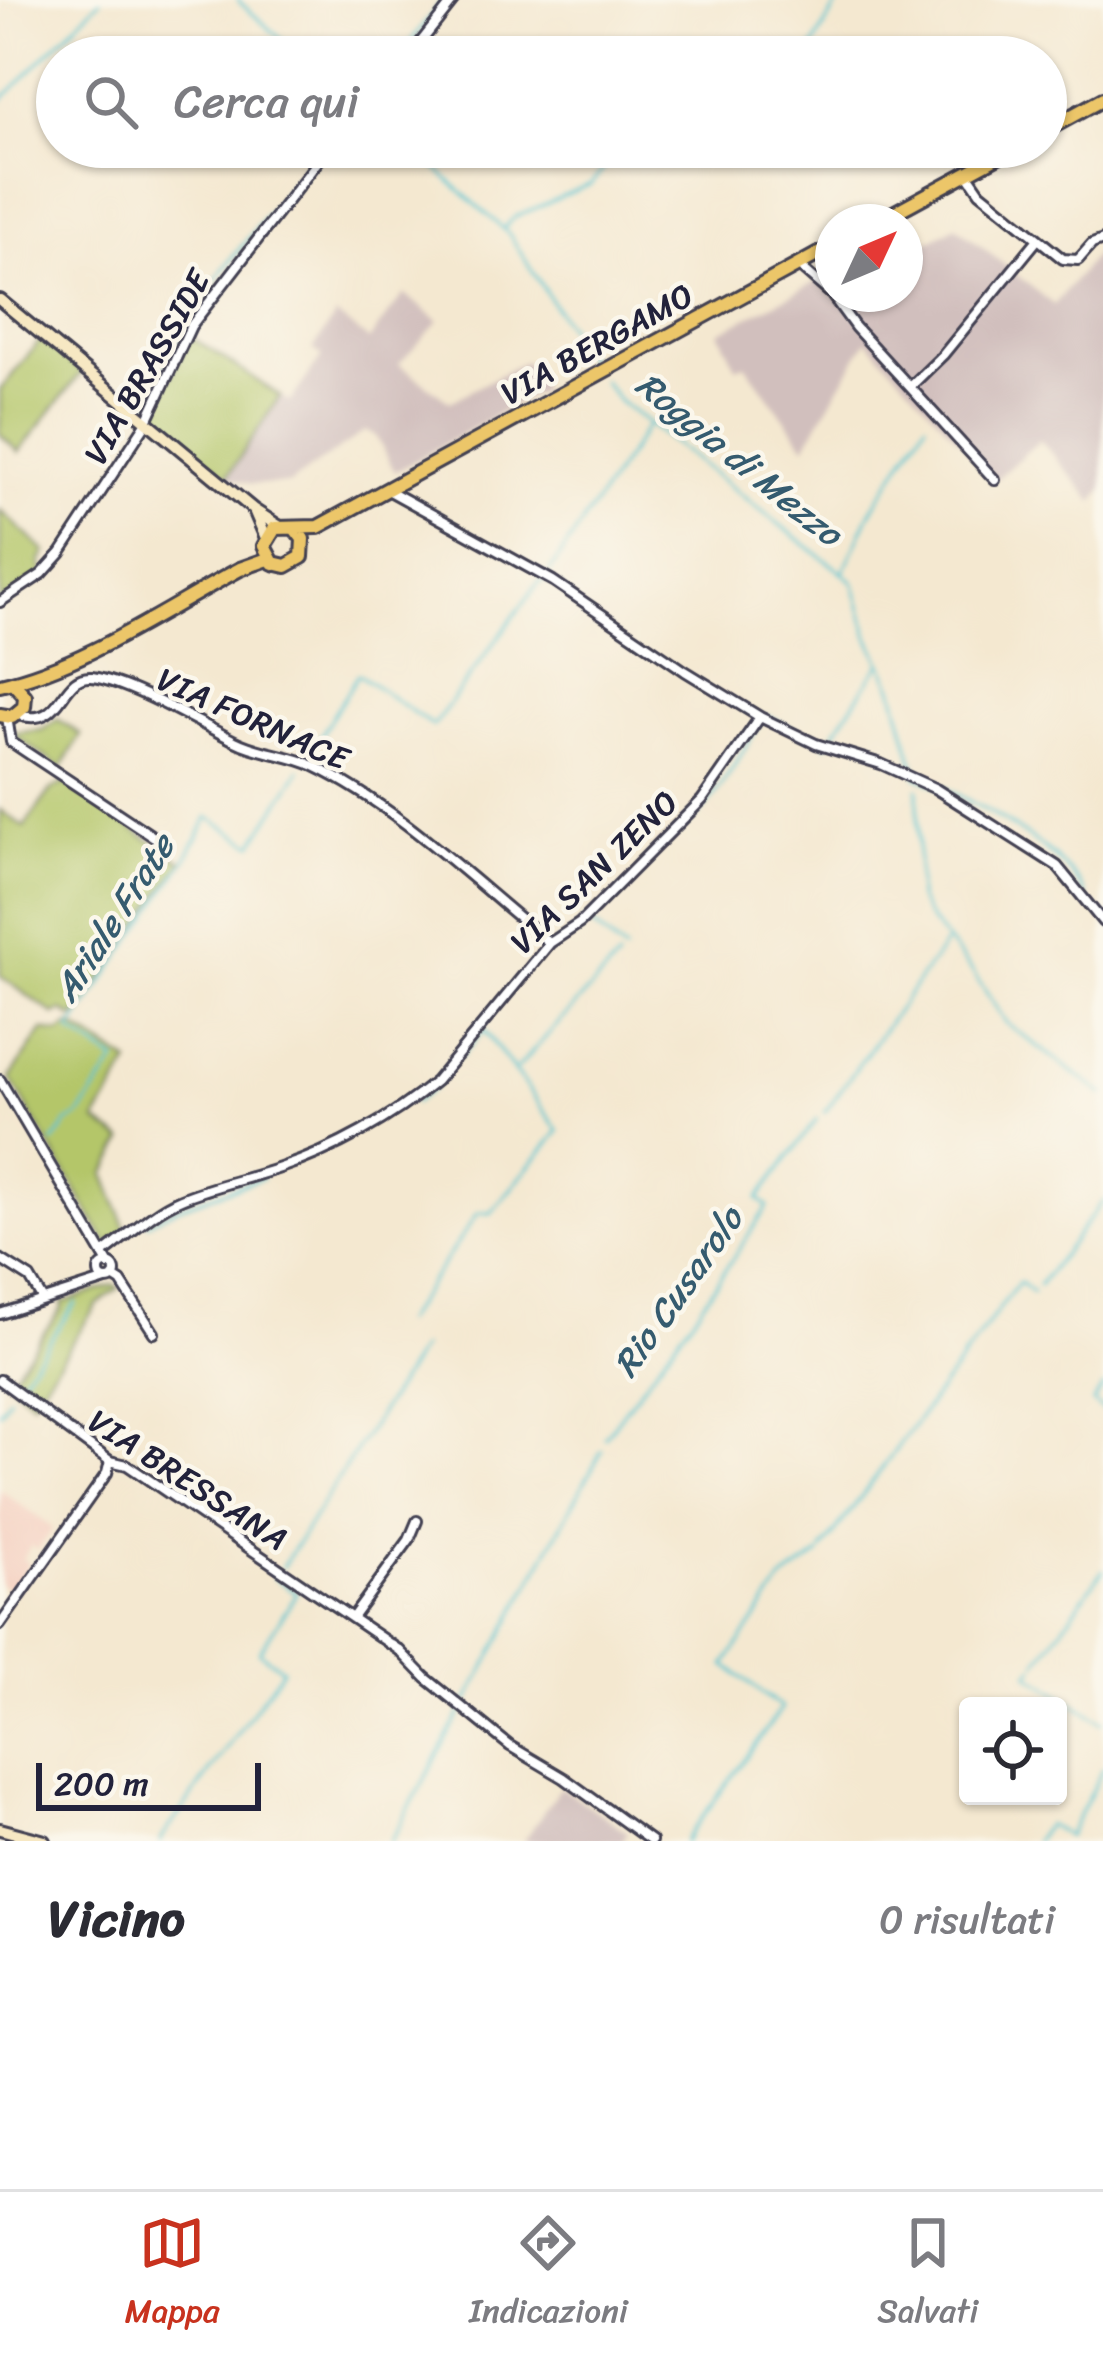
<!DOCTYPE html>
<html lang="it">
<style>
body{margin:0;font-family:Sriracha,sans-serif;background:#f7f7f7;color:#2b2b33}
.controls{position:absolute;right:36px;bottom:36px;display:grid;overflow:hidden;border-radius:12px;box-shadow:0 3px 9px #0004}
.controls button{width:108px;height:108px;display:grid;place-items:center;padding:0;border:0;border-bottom:3px solid #e1e1e2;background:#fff;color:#2b2b33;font:60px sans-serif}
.compass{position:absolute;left:815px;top:204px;width:108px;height:108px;border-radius:50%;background:#fff;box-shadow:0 3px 9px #0004;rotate:46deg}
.scale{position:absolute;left:36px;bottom:30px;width:225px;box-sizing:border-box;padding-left:12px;border:6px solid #22223b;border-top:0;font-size:33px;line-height:42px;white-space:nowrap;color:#22223b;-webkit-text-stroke:9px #fbf7ec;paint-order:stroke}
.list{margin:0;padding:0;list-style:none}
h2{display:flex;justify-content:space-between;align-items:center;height:156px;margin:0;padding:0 48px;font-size:51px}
h2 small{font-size:39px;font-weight:400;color:#7c7c81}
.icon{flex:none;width:66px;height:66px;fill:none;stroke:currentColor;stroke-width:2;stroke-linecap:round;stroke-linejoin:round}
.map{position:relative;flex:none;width:1103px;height:1841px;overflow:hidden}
.search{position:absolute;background:#fff;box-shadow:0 3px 9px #0004;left:36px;right:36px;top:36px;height:132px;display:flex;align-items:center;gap:30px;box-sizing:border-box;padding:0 42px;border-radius:66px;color:#7c7c81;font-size:45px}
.sheet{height:348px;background:#fff}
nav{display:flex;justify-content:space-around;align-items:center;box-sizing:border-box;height:168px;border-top:3px solid #e1e1e2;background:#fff;font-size:33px;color:#7c7c81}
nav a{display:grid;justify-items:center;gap:6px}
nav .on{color:#c8321e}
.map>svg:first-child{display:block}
.built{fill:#f5d2c2}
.industrial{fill:#d1bfbd}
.green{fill:#b4c669;stroke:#6b7452;stroke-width:3}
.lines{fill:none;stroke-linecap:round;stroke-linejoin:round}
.stream{stroke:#57c4d0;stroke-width:3}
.street-casing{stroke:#424051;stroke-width:14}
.secondary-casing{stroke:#424051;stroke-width:16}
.primary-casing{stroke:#424051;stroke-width:18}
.street{stroke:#fff;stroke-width:8}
.secondary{stroke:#f7e8c3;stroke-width:10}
.primary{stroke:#ecc669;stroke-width:12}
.labels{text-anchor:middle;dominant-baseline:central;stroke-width:9;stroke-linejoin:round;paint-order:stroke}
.street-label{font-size:33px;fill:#22223b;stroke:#fbf7ec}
.water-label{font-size:36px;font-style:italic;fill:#355b6f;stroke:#fbf7ec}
</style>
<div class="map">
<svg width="1103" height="1841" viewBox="0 0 1103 1841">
<rect width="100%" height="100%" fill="#fbf7ec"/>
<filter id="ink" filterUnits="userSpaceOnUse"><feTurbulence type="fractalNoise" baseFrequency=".00833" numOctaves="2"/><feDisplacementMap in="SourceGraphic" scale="24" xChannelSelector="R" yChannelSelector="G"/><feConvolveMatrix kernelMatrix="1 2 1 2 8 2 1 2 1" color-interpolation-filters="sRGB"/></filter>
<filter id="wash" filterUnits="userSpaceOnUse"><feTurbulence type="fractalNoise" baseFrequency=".004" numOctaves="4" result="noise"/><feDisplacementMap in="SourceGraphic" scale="48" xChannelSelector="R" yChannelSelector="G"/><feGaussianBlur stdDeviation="2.7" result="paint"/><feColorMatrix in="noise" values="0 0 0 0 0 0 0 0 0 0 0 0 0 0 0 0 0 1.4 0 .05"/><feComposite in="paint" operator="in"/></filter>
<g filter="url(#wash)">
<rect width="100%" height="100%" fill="#f4e8d0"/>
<path class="built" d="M0,1490L53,1528L38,1550L31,1546L22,1559L29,1564L11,1591L0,1584Z"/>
<path class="industrial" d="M956,226L1054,305L1099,250L1103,253V490L1094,502L1040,440L995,480L867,340L805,446L745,364L736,367L719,332L818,281L833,294H905V254Z
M404,294L439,321L399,364L450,402L525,361L542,389L395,472L375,435L365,431L289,484H251L227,477L280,396L290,402L322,356L313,349L336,315L369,340Z
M560,1787L628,1832L622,1841H524Z"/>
<path class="green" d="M190,336L280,396L227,477L153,415Z
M42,338L82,372L19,452L0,434V390Z
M0,510L46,552L40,562L44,573L0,602Z
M58,719L81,735L61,769L12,733L42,730Z
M64,783L183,862L74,1018L63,1011L54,1014L0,976V810L24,827L51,790Z
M71,1025L130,1063L96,1121L124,1141L105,1174L127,1232L107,1244L10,1078L43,1030L59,1033Z
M114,1285L119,1288L97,1305L32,1401L8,1381L62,1308L61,1303Z"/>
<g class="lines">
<path class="stream" d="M237,0L302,57
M399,57L443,0
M692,57C715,46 748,47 771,57
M807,57L840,0
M0,102L100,0
M412,147L509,234L589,361
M503,229L515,217L591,184L622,147
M603,381L619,401L853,581L869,637L893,687L917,776
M137,408L144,411L184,328L224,268L323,147
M550,571L648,425
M843,573L870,513L926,423
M767,716L807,735
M826,745L880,664
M308,757L358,674L433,726L540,581H544
M918,777C962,793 1070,853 1086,896
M918,788V898L929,919L972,971L1007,1024L1103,1094
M669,838C711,813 735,763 760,723
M586,920L625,952
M517,1068L618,959
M415,1102L436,1086
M825,1112L946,942
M53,1142L68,1122L79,1116L116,1061L70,1031L185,861L208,817L253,844L300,770
M148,1223L179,1207L262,1178
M1039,1285L1103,1201
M403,1322L478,1213H491L559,1131L484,1030L461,1056
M17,1385L76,1303
M1103,1387L1093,1402L1103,1410
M0,1412L9,1397
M605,1437L699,1309L768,1206L758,1199L817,1119
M822,1550L1019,1282L1033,1293
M282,1567L421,1348
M1037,1663L1103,1570
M1034,1667L1029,1674L1103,1722
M467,1702L602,1450
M160,1841L283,1669L259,1652L297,1593L275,1578L278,1572
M391,1841L462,1711
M685,1841L782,1708L725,1665L783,1580L820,1554
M1034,1841L1047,1825L1068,1836L1103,1769"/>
</g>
</g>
<g filter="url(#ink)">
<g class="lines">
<defs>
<path id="street" d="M409,57L454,0
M967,173L980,192L1063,259L1078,260L1092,244L1103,240
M799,266L831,294L855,327L995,480
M910,387L943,355L1038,239
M388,490L553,581L685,671L760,717
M0,602L42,574L61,553L145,425L191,326L329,147
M18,715C65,729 59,674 92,677C130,682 199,723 235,741C260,754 289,754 314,766C399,807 476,884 550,943
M7,717L11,742L154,837
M0,1080L109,1265
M104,1253C129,1235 152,1211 181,1199C212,1186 248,1179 280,1168C334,1150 392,1118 436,1081L550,943L580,923L702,800L760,717L816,744L881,764L936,789L1057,866L1103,922
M0,1259L30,1278L43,1300
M99 1272a8 8 0 1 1 16 0a8 8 0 1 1-16 0Z
M113,1277L121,1282L154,1333
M0,1314L106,1280
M0,1380L110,1461L127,1465L399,1650L426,1678L510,1746L564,1778L651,1841
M352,1618L409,1540L417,1521
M0,1625L107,1473L110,1461"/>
<path id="secondary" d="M0,300L254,510L280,527
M254,510L266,538
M0,1829L45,1841"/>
<path id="primary" d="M1046,130L1103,99
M877,222L1015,147
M296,530L303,539L302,557L286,566L273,563L264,546L275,528L318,527L833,246
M0,685C84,666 164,610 240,569L268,559
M0,715L12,717L24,707L25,696L15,685"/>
</defs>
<use href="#street" class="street-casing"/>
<use href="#secondary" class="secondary-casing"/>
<use href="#primary" class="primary-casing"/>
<use href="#street" class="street"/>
<use href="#secondary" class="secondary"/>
<use href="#primary" class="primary"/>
</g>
</g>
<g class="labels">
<g class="street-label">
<text transform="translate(597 344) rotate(-29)">VIA BERGAMO</text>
<text transform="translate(147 367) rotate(-60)">VIA BRASSIDE</text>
<text transform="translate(253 719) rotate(24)">VIA FORNACE</text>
<text transform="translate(594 872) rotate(-44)">VIA SAN ZENO</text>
<text transform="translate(188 1480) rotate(33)">VIA BRESSANA</text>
</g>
<g class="water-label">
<text transform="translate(739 459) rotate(39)">Roggia di Mezzo</text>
<text transform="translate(114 918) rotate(-57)">Ariale Frate</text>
<text transform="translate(678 1292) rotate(-55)">Rio Cusarolo</text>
</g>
</g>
</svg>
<div class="controls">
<button><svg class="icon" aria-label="locate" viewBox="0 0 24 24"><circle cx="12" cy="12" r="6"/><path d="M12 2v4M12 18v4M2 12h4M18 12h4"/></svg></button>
</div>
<svg class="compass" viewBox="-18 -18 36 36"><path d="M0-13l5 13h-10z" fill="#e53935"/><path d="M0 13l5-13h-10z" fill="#7c7c81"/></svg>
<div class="scale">200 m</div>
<div class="search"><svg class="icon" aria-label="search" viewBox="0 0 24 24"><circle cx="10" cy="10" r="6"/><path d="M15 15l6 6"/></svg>Cerca qui</div>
</div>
<section class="sheet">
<h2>Vicino<small>0 risultati</small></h2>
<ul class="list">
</ul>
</section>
<nav>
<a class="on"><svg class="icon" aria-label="map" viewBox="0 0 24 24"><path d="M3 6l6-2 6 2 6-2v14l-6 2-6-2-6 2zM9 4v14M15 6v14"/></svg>Mappa</a>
<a><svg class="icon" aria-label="directions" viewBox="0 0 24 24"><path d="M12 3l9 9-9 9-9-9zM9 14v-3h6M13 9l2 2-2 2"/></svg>Indicazioni</a>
<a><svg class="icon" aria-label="saved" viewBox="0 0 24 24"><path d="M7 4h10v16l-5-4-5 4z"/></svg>Salvati</a>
</nav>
